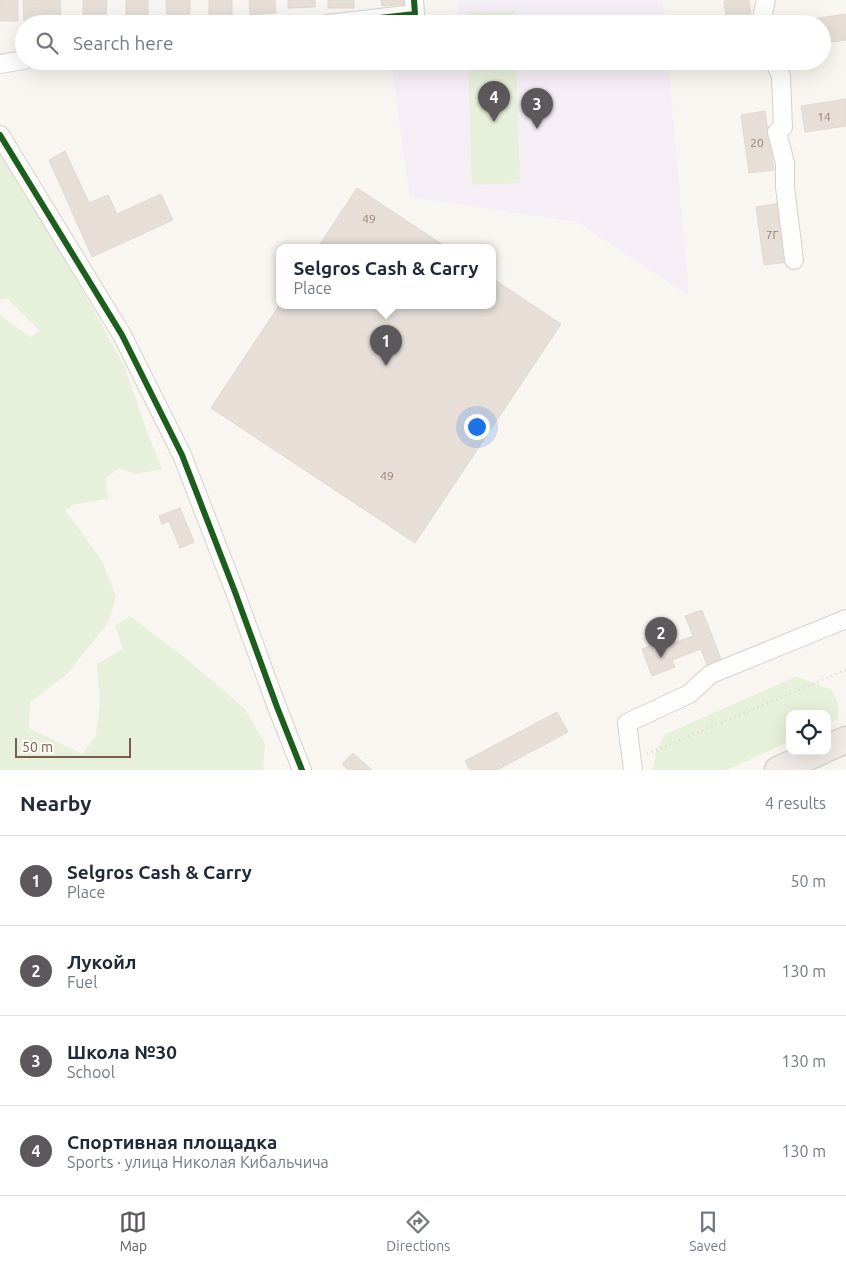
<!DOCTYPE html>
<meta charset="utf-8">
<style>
body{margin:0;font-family:Ubuntu,sans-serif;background:#f6f6f7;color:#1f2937}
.controls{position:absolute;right:15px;bottom:15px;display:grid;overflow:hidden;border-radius:10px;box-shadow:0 5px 20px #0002}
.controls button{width:45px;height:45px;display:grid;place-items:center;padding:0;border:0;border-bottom:1px solid #e0e1e3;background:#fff;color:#1f2937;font:25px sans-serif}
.scale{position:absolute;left:15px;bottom:12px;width:116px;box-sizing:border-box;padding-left:5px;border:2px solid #7a5c4d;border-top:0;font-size:14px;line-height:18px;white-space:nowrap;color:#7a5c4d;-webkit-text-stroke:4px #fffaf3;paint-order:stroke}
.you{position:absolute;left:476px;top:426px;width:18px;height:18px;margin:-12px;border:4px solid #fff;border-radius:50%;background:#1a73e8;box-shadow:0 0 0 8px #1a73e833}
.badge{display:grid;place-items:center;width:32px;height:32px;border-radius:50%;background:#5c585b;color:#fff;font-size:16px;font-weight:700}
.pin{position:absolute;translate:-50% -41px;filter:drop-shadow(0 1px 2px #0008)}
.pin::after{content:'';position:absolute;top:26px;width:18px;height:15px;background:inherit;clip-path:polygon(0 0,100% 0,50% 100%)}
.popup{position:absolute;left:276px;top:244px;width:220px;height:65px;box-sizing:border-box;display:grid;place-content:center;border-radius:10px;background:#fff;filter:drop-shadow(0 1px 4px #0005);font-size:16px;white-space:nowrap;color:#747a83}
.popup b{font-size:19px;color:#1f2937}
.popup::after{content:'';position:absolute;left:50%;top:100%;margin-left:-10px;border:10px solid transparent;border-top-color:#fff}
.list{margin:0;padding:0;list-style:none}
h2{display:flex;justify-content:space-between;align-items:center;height:65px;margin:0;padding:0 20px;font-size:21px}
h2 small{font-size:16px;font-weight:400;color:#747a83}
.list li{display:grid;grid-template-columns:32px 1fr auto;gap:15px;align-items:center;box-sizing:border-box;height:90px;padding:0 20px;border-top:1px solid #e0e1e3}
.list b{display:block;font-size:19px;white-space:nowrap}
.list p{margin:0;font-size:16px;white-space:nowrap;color:#747a83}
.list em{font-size:16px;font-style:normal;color:#747a83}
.icon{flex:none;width:28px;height:28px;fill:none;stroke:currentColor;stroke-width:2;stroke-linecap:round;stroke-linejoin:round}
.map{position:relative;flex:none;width:846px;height:770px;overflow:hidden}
.search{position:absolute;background:#fff;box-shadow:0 5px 20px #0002;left:15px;right:15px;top:15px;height:55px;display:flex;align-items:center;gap:12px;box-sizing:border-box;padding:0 18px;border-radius:28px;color:#747a83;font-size:19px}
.sheet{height:425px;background:#fff}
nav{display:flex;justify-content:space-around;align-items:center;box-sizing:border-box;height:70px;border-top:1px solid #e0e1e3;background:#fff;font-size:14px;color:#747a83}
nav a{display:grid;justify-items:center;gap:2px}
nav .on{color:#5c585b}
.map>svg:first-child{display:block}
.education{fill:#f6eef6}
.green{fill:#e7f0db}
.building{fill:#e6ded7;stroke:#e2d8d2}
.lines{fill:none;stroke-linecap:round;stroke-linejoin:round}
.minor-casing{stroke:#d7d1cb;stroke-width:20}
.highway-casing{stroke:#dad1cc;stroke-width:29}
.path{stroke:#dcd5d0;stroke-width:2.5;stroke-dasharray:1 4;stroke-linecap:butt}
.minor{stroke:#fefefd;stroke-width:18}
.highway{stroke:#f2eae7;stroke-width:26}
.cycleway-casing{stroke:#fffaf3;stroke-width:9}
.cycleway{stroke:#1b5e20;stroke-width:6}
.labels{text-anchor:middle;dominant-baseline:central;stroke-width:4;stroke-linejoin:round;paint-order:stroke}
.number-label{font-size:12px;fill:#977e72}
</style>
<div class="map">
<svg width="846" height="770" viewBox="0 0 846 770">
<rect width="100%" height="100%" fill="#f9f5f0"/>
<path class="education" d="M458,0H663L665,24H458Z
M391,61H668L689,296L577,222L410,197Z"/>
<path class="green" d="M514,11L515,24H467V12Z
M468,61H516L520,183L472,185Z
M0,155L21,186L82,289L124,366L148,434L162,469L136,474L119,468L106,478L108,499L76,504L65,510L102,561L116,597L109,621L67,674L30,702L29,728L82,754L96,735L100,705L97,664L123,649L115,626L130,616L185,658L245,709L265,744L263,770H0V315L30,337L40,331L7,298L0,300Z
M795,677L815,683L832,690L838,704V719L827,724V714H790V741L727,770H653L656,750L666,734Z"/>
<path class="building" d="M0,0H18V21H0Z
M23,0H60L61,19L24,21Z
M83,0H107L106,17H83Z
M126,0H148V15H126Z
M166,0H190V15H167Z
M209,0H232V18H209Z
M249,0H275L276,13L250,15Z
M288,0H315V7L288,8Z
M328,0H354V8H328Z
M381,0H406V4L382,6Z
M729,0H749L752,24H727L724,1Z
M846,14V40L822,43V24H787L786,23Z
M846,99V126L805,132L801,106Z
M765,111L774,170L749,173L741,115Z
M65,151L89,203L108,195L117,214L161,194L173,220L92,257L49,160Z
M357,188L446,247H318Z
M780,203L789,262L764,265L756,207Z
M492,278L561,324L415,543L211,408L280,304L492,305Z
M180,508L194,542L180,548L169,521L162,524L159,516Z
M702,610L722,662L708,668L701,649L672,660L675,667L652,676L642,649L666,640L668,645L693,636L685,616Z
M557,712L568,732L497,770H470L465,761Z
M353,753L372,770H348L342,764Z"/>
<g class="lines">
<defs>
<path id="minor" d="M327,24L415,14L414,0
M764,24L763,13L766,0
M774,61L781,76L783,127L777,132L785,163V187L794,260
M0,64L24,60
M0,135L122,335L182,455L235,592L277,707L302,770
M633,770L627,723L689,694L711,674L846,619"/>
<path id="highway" d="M827,748L846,740
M778,770L821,751"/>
</defs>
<use href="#minor" class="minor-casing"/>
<use href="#highway" class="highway-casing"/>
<path class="path" d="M647,754L846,670"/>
<use href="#minor" class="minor"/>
<use href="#highway" class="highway"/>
<defs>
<path id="cycleway" d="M327,24L415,14L414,0
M0,135L122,335L182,455L235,592L277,707L302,770"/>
</defs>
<use href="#cycleway" class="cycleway-casing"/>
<use href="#cycleway" class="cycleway"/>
</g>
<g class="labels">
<g class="number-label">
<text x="824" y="116">14</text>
<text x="757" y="142">20</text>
<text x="369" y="218">49</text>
<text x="772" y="234">7Г</text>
<text x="387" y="475">49</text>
</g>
</g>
</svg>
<div class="controls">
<button><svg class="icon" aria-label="locate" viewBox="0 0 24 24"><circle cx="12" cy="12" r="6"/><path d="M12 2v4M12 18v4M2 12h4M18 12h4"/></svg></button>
</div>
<div class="scale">50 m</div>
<div class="you"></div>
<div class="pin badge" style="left:386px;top:366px">1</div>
<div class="popup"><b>Selgros Cash &amp; Carry</b>Place</div>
<div class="pin badge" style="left:661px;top:658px">2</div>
<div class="pin badge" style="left:537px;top:129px">3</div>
<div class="pin badge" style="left:494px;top:122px">4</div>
<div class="search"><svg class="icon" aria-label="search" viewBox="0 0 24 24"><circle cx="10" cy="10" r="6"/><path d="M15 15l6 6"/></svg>Search here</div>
</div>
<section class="sheet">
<h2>Nearby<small>4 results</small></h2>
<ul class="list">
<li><span class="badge">1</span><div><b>Selgros Cash &amp; Carry</b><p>Place</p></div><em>50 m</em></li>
<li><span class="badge">2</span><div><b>Лукойл</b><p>Fuel</p></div><em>130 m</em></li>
<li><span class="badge">3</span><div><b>Школа №30</b><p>School</p></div><em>130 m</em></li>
<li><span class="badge">4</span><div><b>Спортивная площадка</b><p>Sports · улица Николая Кибальчича</p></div><em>130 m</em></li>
</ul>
</section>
<nav>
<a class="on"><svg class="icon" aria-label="map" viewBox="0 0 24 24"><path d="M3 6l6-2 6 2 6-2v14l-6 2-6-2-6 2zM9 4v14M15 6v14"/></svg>Map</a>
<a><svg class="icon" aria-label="directions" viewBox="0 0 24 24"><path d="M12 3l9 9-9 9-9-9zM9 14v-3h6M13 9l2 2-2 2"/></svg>Directions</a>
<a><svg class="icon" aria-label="saved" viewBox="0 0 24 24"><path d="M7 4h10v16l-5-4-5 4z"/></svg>Saved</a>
</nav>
